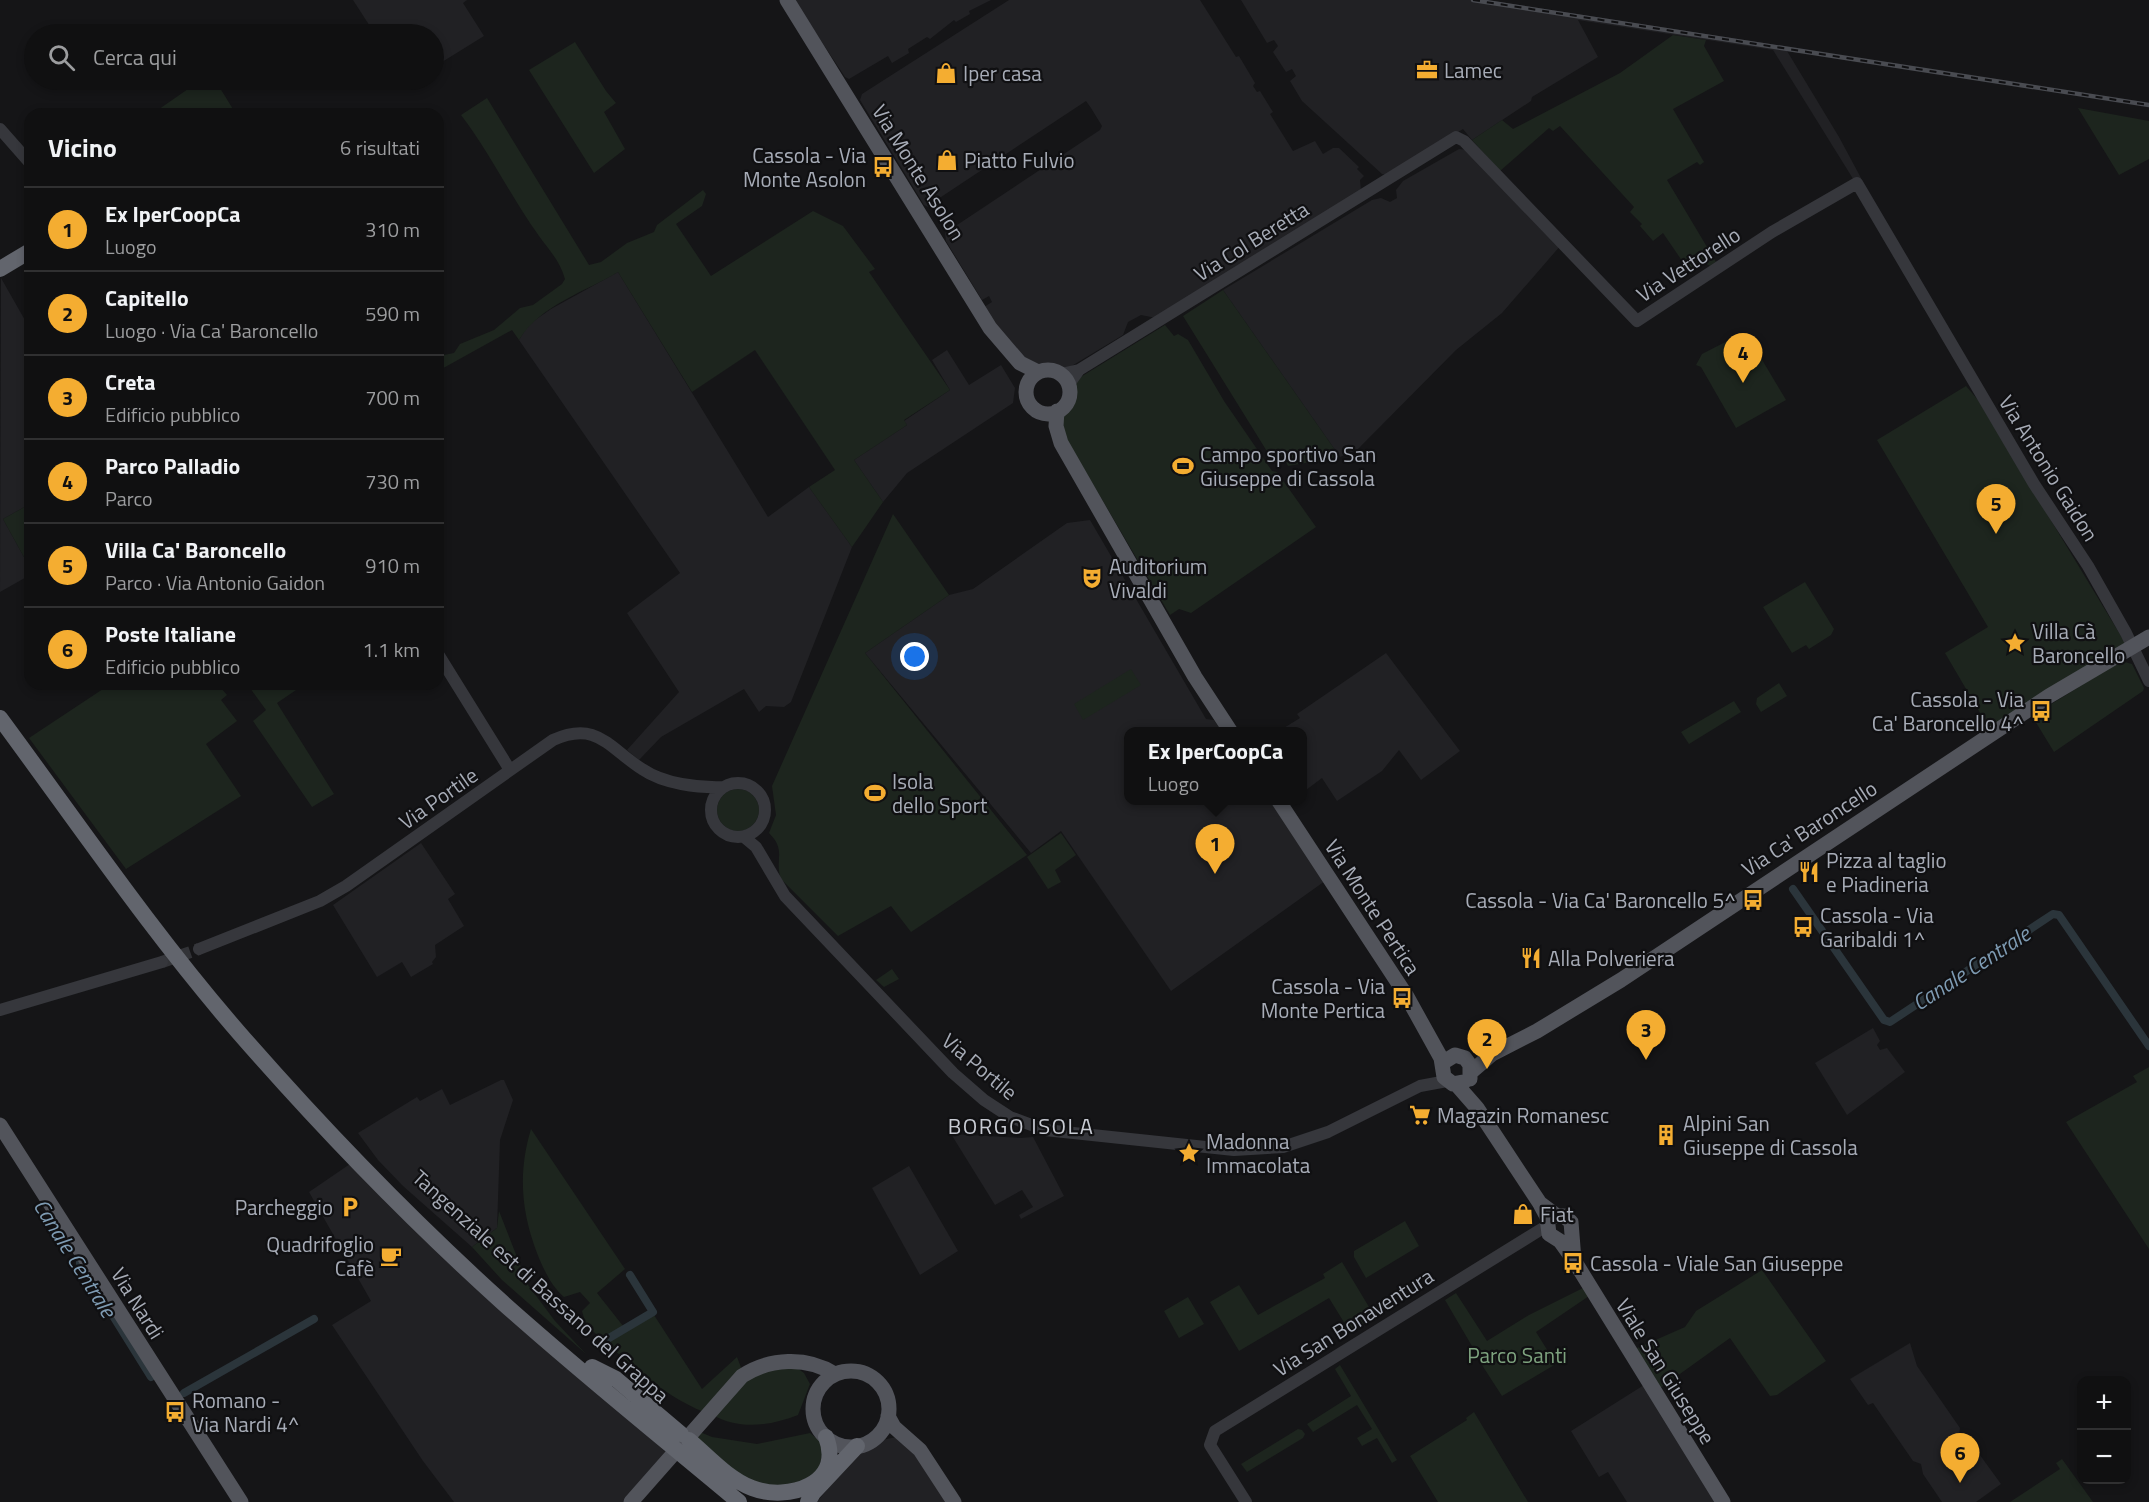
<!DOCTYPE html>
<html lang="it">
<meta charset="utf-8">
<style>
body{margin:0;font-family:"Titillium Web",sans-serif;background:#1e1e1f;color:#f1f3f6}
.controls{position:absolute;right:18px;bottom:18px;display:grid;overflow:hidden;border-radius:12px;box-shadow:0 3px 9px #0003}
.controls button{width:54px;height:54px;display:grid;place-items:center;padding:0;border:0;border-bottom:2px solid #303031;background:#101011;color:#f1f3f6;font:30px sans-serif}
.you{position:absolute;left:915px;top:657px;width:21px;height:21px;margin:-15px;border:4px solid #fff;border-radius:50%;background:#1a73e8;box-shadow:0 0 0 9px #1a73e833}
.badge{display:grid;place-items:center;width:39px;height:39px;border-radius:50%;background:#f4ad31;color:#111;font-size:20px;font-weight:700}
.pin{position:absolute;translate:-50% -50px;filter:drop-shadow(0 2px 3px #0008)}
.pin::after{content:'';position:absolute;top:32px;width:21px;height:18px;background:inherit;clip-path:polygon(0 0,100% 0,50% 100%)}
.popup{position:absolute;left:1124px;top:727px;width:183px;height:78px;box-sizing:border-box;display:grid;place-content:center;border-radius:12px;background:#101011;filter:drop-shadow(0 2px 4px #0005);font-size:20px;white-space:nowrap;color:#9c9d9f}
.popup b{font-size:22px;color:#f1f3f6}
.popup::after{content:'';position:absolute;left:50%;top:100%;margin-left:-12px;border:12px solid transparent;border-top-color:#101011}
.list{margin:0;padding:0;list-style:none}
h2{display:flex;justify-content:space-between;align-items:center;height:78px;margin:0;padding:0 24px;font-size:26px}
h2 small{font-size:20px;font-weight:400;color:#9c9d9f}
.list li{display:grid;grid-template-columns:39px 1fr auto;gap:18px;align-items:center;box-sizing:border-box;height:84px;padding:0 24px;border-top:2px solid #303031}
.list b{display:block;font-size:22px;white-space:nowrap}
.list p{margin:0;font-size:20px;white-space:nowrap;color:#9c9d9f}
.list em{font-size:20px;font-style:normal;color:#9c9d9f}
.icon{flex:none;width:33px;height:33px;fill:none;stroke:currentColor;stroke-width:2;stroke-linecap:round;stroke-linejoin:round}
.map{position:relative;flex:none;width:2149px;height:1502px;overflow:hidden}
.search{position:absolute;background:#101011;box-shadow:0 3px 9px #0003;left:24px;top:24px;width:420px;height:66px;display:flex;align-items:center;gap:15px;box-sizing:border-box;padding:0 21px;border-radius:33px;color:#9c9d9f;font-size:22px}
.panel{position:absolute;background:#101011;box-shadow:0 3px 9px #0003;left:24px;top:108px;width:420px;height:582px;border-radius:18px}
.map>svg:first-child{display:block}
.built{fill:#212124}
.green{fill:#1d251e}
.lines{fill:none;stroke-linecap:round;stroke-linejoin:round}
.canal{stroke:#2b353b;stroke-width:8}
.minor-tunnel{stroke:#323337;stroke-width:12;stroke-dasharray:12 6;stroke-linecap:butt}
.minor{stroke:#36373c;stroke-width:12}
.major{stroke:#52545b;stroke-width:15}
.highway{stroke:#62656d;stroke-width:16}
.rail-casing{stroke:#494b51;stroke-width:4.5}
.rail{stroke:#101012;stroke-width:2;stroke-dasharray:7;stroke-linecap:butt}
.labels{text-anchor:middle;dominant-baseline:central;stroke-width:4.5;stroke-linejoin:round;paint-order:stroke}
.poi-label{font-size:21px;fill:#a7acb7;stroke:#101012;text-anchor:start}
.street-label{font-size:21px;fill:#a7acb7;stroke:#101012}
.park-label{font-size:21px;fill:#7ea37f;stroke:#101012}
.water-label{font-size:22px;font-style:italic;fill:#7e9bb3;stroke:#101012}
.neighbourhood-label{font-size:22px;letter-spacing:1.5px;fill:#c8cbd3;stroke:#101012}
</style>
<div class="map">
<svg width="2149" height="1502" viewBox="0 0 2149 1502">
<rect width="100%" height="100%" fill="#151517"/>
<path class="built" d="M353,0H467L463,3L484,36L434,67V34H375Z
M794,0H991L969,11L970,14L956,22L954,20L930,39L927,37L908,49L909,53L892,63L888,56L849,79L845,77Z
M1009,0H1200L1236,57L1239,56L1255,83L1253,86L1257,92L1260,91L1273,112L1270,114L1293,151L1315,141L1323,154L1333,148H1339L1359,167L1357,169L1364,176L1360,180L1361,191L1156,318L1141,315L1128,322L1123,335L1065,370L1048,366L1036,368L1020,359L984,307L992,302L989,296L982,300L946,241L945,233L1100,130L1102,126L1091,108L1086,101L935,201L932,209L924,205L860,100L862,94Z
M1241,0H1487L1784,46L1839,137L1861,178L1855,182L1773,50L1578,20L1598,57L1532,97L1531,101L1472,140L1463,129L1387,175L1382,174L1302,101L1290,81L1296,76L1292,69L1286,72L1273,52L1278,46L1274,40L1267,43Z
M1459,149L1467,150L1561,245L1502,313L1456,350L1358,449L1340,457L1223,290L1372,200L1381,198L1390,202L1397,198L1396,190L1403,181Z
M618,272L768,517L809,487L852,547L791,702L784,707L766,706L759,712L744,689L661,737L639,760L627,750L679,692L627,613L680,573L519,340L528,325L551,309Z
M1,278L30,329V504L3,519L30,568V575L0,592Z
M947,350L969,385L1001,365L1015,388L1013,403L907,473L883,502L854,460L907,425L904,421L950,390L932,360Z
M1090,520L1206,719L1214,720L1220,729L1224,727L1227,731L1128,732V800L1272,801L1325,881L1171,991L1061,831L1031,853L865,653L949,595L973,589L1067,523Z
M1386,653L1460,751L1421,780L1399,750L1382,771L1337,801L1322,778L1302,793V732L1279,731L1300,718L1297,714Z
M421,843L455,894L448,899L464,926L435,945L436,957L432,962L433,964L411,977L402,962L377,977L333,905Z
M1873,1028L1880,1041L1877,1045L1880,1050L1887,1048L1905,1072L1847,1115L1815,1063Z
M501,1080H504L513,1100L500,1140L497,1228L472,1247L403,1186L378,1160L358,1133L417,1097L420,1101L442,1089L450,1105Z
M951,1134L1021,1138L1033,1137L1064,1196L1021,1219L1019,1215L1033,1207L1022,1190L995,1205Z
M350,1164L668,1454L627,1502H454L423,1461L332,1325L371,1301L309,1192Z
M909,1166L958,1251L920,1275L872,1188Z
M1910,1343L1917,1366L1960,1428L1959,1435L1963,1433L1965,1436L1962,1439L1969,1440L2001,1484L1976,1502H1942L1923,1474L1921,1464L1913,1461L1873,1403L1868,1405L1850,1379Z
M1644,1385L1719,1502H1627L1608,1472L1599,1477L1571,1431Z
M897,1437L909,1444L949,1502H817L857,1452L871,1442Z"/>
<path class="green" d="M1673,35L1706,40L1704,46L1724,81L1673,109L1704,162L1700,165L1697,162L1667,180L1716,262L1710,266L1705,263L1689,271L1663,233L1653,241L1640,226L1642,224L1630,212L1634,207L1560,126L1553,131L1549,128L1500,171L1472,140L1502,120L1513,129L1620,73Z
M575,42L606,91L616,103L604,112L625,149L594,173L529,70Z
M201,80H215L236,114H152Z
M487,98L589,265L601,262L627,243L654,232L657,225L703,190L706,194L702,206L676,224L711,276L813,211L843,226L875,269L869,272L950,390L904,420L907,425L854,460L883,502L852,547L809,487L835,470L755,350L692,392L618,272C585,292 540,305 519,340L512,330L438,371L439,356L454,353L460,344L494,330L520,308L533,305L562,284L565,279C560,261 549,250 539,236C511,197 490,153 461,115Z
M2078,108L2149,121V159L2119,175Z
M1223,290L1340,457L1288,466L1283,456L1275,458L1268,453L1183,316Z
M1165,325L1174,336L1178,334L1188,340L1224,401L1272,471L1277,472L1316,527L1191,613L1179,609L1170,615L1057,423L1065,409L1062,404L1073,395L1071,383Z
M1741,334L1748,336L1786,400L1736,428L1701,367L1696,365L1702,354Z
M1966,386L1978,400L2124,641V646L1991,726L1986,723L1945,653L1988,627L1877,440Z
M30,504V568L3,519Z
M893,514L949,595L865,653L1027,855L911,932L891,906L838,936L781,879C774,859 787,851 769,833L776,815L772,786Z
M1805,582L1834,629L1831,635L1809,649L1806,645L1792,653L1763,607Z
M2121,661L2132,664L2144,688L2143,691L2054,752L2032,716Z
M1131,669L1141,685L1083,720L1074,704Z
M1779,683L1787,696L1761,712L1756,704L1757,698Z
M104,684H227L221,688L227,695L221,700L237,721L206,744L241,796L126,869L29,738L106,687Z
M247,684H297L299,688L277,703L334,794L312,807L253,721L266,710Z
M1734,701L1741,712L1689,744L1681,732Z
M717 810a21 21 0 1 1 42 0a21 21 0 1 1-42 0Z
M1061,833L1076,855L1055,870L1061,882L1048,889L1027,857Z
M892,969L899,979L884,987L876,980Z
M2149,1067V1249L2066,1122L2137,1082L2133,1076Z
M531,1129L625,1269L597,1293L627,1331L652,1312L702,1389L737,1357L742,1370L704,1412C659,1394 622,1356 586,1325L582,1311L590,1303L580,1292L564,1297C551,1286 543,1268 537,1253C521,1211 518,1172 531,1129Z
M499,1211L528,1285L555,1321L586,1354L502,1280L472,1247L497,1228Z
M1405,1221L1419,1246L1366,1278L1354,1257V1251Z
M1342,1262L1375,1317L1350,1332L1329,1298L1239,1351L1210,1302L1239,1285L1258,1315L1325,1278L1323,1274Z
M1762,1270L1826,1361L1777,1395L1770,1396L1730,1338L1659,1389L1635,1349L1685,1327L1696,1311Z
M1587,1286L1592,1294L1536,1332L1556,1364L1502,1396L1480,1362L1485,1358V1352L1481,1350L1476,1353L1445,1300L1456,1293L1487,1341L1529,1315Z
M1188,1297L1204,1324L1179,1338L1164,1311Z
M1340,1365L1397,1460L1392,1463L1377,1438L1362,1446L1357,1438L1372,1429L1357,1405L1313,1432L1307,1424L1351,1396L1335,1369Z
M797,1368L804,1373L810,1384L798,1415C770,1426 739,1430 713,1415L757,1369Z
M1474,1412L1528,1502H1438L1410,1456L1467,1420L1466,1418Z
M1298,1429L1302,1430L1305,1434L1303,1438L1247,1472L1241,1464Z
M700,1432L712,1437L757,1444L810,1433L825,1445L815,1482L758,1488L693,1440Z
M2062,1459L2093,1502H2010L2060,1469L2056,1463Z"/>
<g class="lines">
<path class="canal" d="M1793,889L1884,1020L1890,1022L2053,914L2059,915L2149,1046
M80,1263L151,1377
M604,1341L653,1312L630,1275
M184,1393L314,1319"/>
<path class="minor-tunnel" d="M162,962L199,949"/>
<path class="minor" d="M0,129L30,163
M1061,374L1079,370
M1069,384L1079,370L1456,137L1464,141L1637,321L1772,232L1857,183L2034,484L2088,566L2126,633L2149,681
M438,654L510,770
M711 810a27 27 0 1 1 54 0a27 27 0 1 1-54 0Z
M744,837L756,847L785,896L953,1073L984,1100L1010,1117L1045,1130L1234,1150L1283,1147L1328,1132L1420,1086L1447,1081
M199,949L320,901L346,886L553,740C597,720 609,748 642,769C664,784 698,788 724,787
M0,1010L162,962
M1246,1502L1210,1445L1215,1431L1548,1225"/>
<path class="major" d="M787,0L990,328L1020,363L1038,372
M1026 392a22 22 0 1 1 44 0a22 22 0 1 1-44 0Z
M1057,411L1056,426L1061,443L1195,677L1231,732
M1278,800L1406,995L1441,1058L1444,1077L1453,1084L1464,1082
M1442,1063L1455,1055L1465,1058L1470,1065V1079
M1471,1072L1492,1054L1537,1031L1621,980L2049,696L2149,637
M1456,1084L1477,1108L1539,1202L1547,1217L1549,1234L1560,1241L1575,1262L1723,1502
M0,1125L241,1502
M1541,1204L1557,1216H1564L1571,1222L1574,1260
M813 1409a38 38 0 1 1 76 0a38 38 0 1 1-76 0Z
M888,1416L894,1427L920,1450L954,1502
M631,1502L742,1376C770,1358 806,1356 835,1374"/>
<path class="highway" d="M0,269L30,251
M0,718C79,825 153,934 240,1034C322,1128 409,1218 502,1302C579,1371 660,1436 739,1502
M592,1367L616,1379L681,1434
M689,1440C708,1456 728,1479 752,1488C788,1502 844,1484 826,1437
M808,1502L813,1493L857,1446"/>
<defs>
<path id="rail" d="M1473,0L2149,105"/>
</defs>
<use href="#rail" class="rail-casing"/>
<use href="#rail" class="rail"/>
</g>
<defs>
<symbol id="office-bare" viewBox="-9 -9 18 18"><path d="M-6-3h4V-5.5h4V-3h4V5H-6ZM-1-4.5V-3h2v-1.5ZM-6 0V1H6V0Z" fill="#f4ad31" stroke="#101012" stroke-width="2.5" paint-order="stroke"/></symbol>
<symbol id="shop-bare" viewBox="-9 -9 18 18"><path d="M-5-2.5h2.3a2.7 3.5 0 0 1 5.4 0H5L5.5 6h-11ZM-1.5-2.5h3a1.5 2.3 0 0 0-3 0Z" fill="#f4ad31" stroke="#101012" stroke-width="2.5" paint-order="stroke"/></symbol>
<symbol id="bus-bare" viewBox="-9 -9 18 18"><path d="M-5-6H5V4H4V6H2V4H-2V6H-4V4H-5ZM-3.5-4V0h7V-4ZM-3.5 1.2v1.5H-2V1.2ZM2 1.2v1.5H3.5V1.2Z" fill="#f4ad31" stroke="#101012" stroke-width="2.5" paint-order="stroke"/></symbol>
<symbol id="stadium-bare" viewBox="-9 -9 18 18"><path d="M0-5a6.5 5 0 1 0 0 10a6.5 5 0 1 0 0-10ZM-3.5-1.8h7v3.6h-7Z" fill="#f4ad31" stroke="#101012" stroke-width="2.5" paint-order="stroke"/></symbol>
<symbol id="theatre-bare" viewBox="-9 -9 18 18"><path d="M-5-5.5Q0-4 5-5.5V0Q5 5 0 6Q-5 5-5 0ZM-3.3-2.5H-1v1.5H-3.3ZM1-2.5H3.3v1.5H1ZM-2.8 1Q0 5.5 2.8 1Z" fill="#f4ad31" stroke="#101012" stroke-width="2.5" paint-order="stroke"/></symbol>
<symbol id="sight-bare" viewBox="-9 -9 18 18"><path d="M0-6L1.8-2.2L6-1.7L2.9 1.2L3.7 5.4L0 3.3L-3.7 5.4L-2.9 1.2L-6-1.7L-1.8-2.2Z" fill="#f4ad31" stroke="#101012" stroke-width="2.5" paint-order="stroke"/></symbol>
<symbol id="restaurant-bare" viewBox="-9 -9 18 18"><path d="M-5-6h1v4h1v-4h1v4h1v-4h1v5L-1.5 .5V6h-2V.5L-5-1ZM5-6V6H3V1.5H1.5Q1.5-4 5-6Z" fill="#f4ad31" stroke="#101012" stroke-width="2.5" paint-order="stroke"/></symbol>
<symbol id="supermarket-bare" viewBox="-9 -9 18 18"><path d="M-6-5.5h2.5l.6 2H6L4.5 2H-2.5L-4.4-4H-6ZM-1.5 3.2a1.3 1.3 0 1 0 .1 0ZM3 3.2a1.3 1.3 0 1 0 .1 0Z" fill="#f4ad31" stroke="#101012" stroke-width="2.5" paint-order="stroke"/></symbol>
<symbol id="building-bare" viewBox="-9 -9 18 18"><path d="M-4-6H4V6H1V3H-1V6H-4ZM-2.5-4.3h1.7v1.8h-1.7ZM.8-4.3h1.7v1.8H.8ZM-2.5-1h1.7V.8h-1.7ZM.8-1h1.7V.8H.8Z" fill="#f4ad31" stroke="#101012" stroke-width="2.5" paint-order="stroke"/></symbol>
<symbol id="parking-bare" viewBox="-9 -9 18 18"><path d="M-3.5-5.5H1a3.5 3.5 0 0 1 0 7H-1V5.5H-3.5ZM-1-3.4V-.6H.8a1.4 1.4 0 0 0 0-2.8Z" fill="#f4ad31" stroke="#101012" stroke-width="2.5" paint-order="stroke"/></symbol>
<symbol id="cafe-bare" viewBox="-9 -9 18 18"><path d="M-5.5-4.5H6V0H3Q3 3.5 0 3.5H-2.5Q-5.5 3.5-5.5 0ZM3-3.2v2h1.7v-2ZM-6 4.5H4V6H-6Z" fill="#f4ad31" stroke="#101012" stroke-width="2.5" paint-order="stroke"/></symbol>
</defs>
<g fill-rule="evenodd">
<use href="#office-bare" x="1412" y="55" width="30" height="30"/>
<use href="#shop-bare" x="931" y="58" width="30" height="30"/>
<use href="#shop-bare" x="932" y="145" width="30" height="30"/>
<use href="#bus-bare" x="868" y="152" width="30" height="30"/>
<use href="#stadium-bare" x="1168" y="451" width="30" height="30"/>
<use href="#theatre-bare" x="1077" y="563" width="30" height="30"/>
<use href="#sight-bare" x="2000" y="628" width="30" height="30"/>
<use href="#bus-bare" x="2026" y="696" width="30" height="30"/>
<use href="#stadium-bare" x="860" y="778" width="30" height="30"/>
<use href="#restaurant-bare" x="1794" y="857" width="30" height="30"/>
<use href="#bus-bare" x="1738" y="885" width="30" height="30"/>
<use href="#bus-bare" x="1788" y="912" width="30" height="30"/>
<use href="#restaurant-bare" x="1516" y="943" width="30" height="30"/>
<use href="#bus-bare" x="1387" y="983" width="30" height="30"/>
<use href="#supermarket-bare" x="1405" y="1100" width="30" height="30"/>
<use href="#building-bare" x="1651" y="1120" width="30" height="30"/>
<use href="#sight-bare" x="1174" y="1138" width="30" height="30"/>
<use href="#parking-bare" x="335" y="1192" width="30" height="30"/>
<use href="#shop-bare" x="1508" y="1199" width="30" height="30"/>
<use href="#cafe-bare" x="376" y="1241" width="30" height="30"/>
<use href="#bus-bare" x="1558" y="1248" width="30" height="30"/>
<use href="#bus-bare" x="160" y="1397" width="30" height="30"/>
</g>
<g class="labels">
<g class="poi-label">
<text x="1444" y="70">Lamec</text>
<text x="963" y="73">Iper casa</text>
<text x="866" y="155" text-anchor="end">Cassola - Via<tspan x="866" dy="24">Monte Asolon</tspan></text>
<text x="964" y="160">Piatto Fulvio</text>
<text x="1200" y="454">Campo sportivo San<tspan x="1200" dy="24">Giuseppe di Cassola</tspan></text>
<text x="1109" y="566">Auditorium<tspan x="1109" dy="24">Vivaldi</tspan></text>
<text x="2032" y="631">Villa Cà<tspan x="2032" dy="24">Baroncello</tspan></text>
<text x="2024" y="699" text-anchor="end">Cassola - Via<tspan x="2024" dy="24">Ca' Baroncello 4^</tspan></text>
<text x="892" y="781">Isola<tspan x="892" dy="24">dello Sport</tspan></text>
<text x="1826" y="860">Pizza al taglio<tspan x="1826" dy="24">e Piadineria</tspan></text>
<text x="1736" y="900" text-anchor="end">Cassola - Via Ca' Baroncello 5^</text>
<text x="1820" y="915">Cassola - Via<tspan x="1820" dy="24">Garibaldi 1^</tspan></text>
<text x="1548" y="958">Alla Polveriera</text>
<text x="1385" y="986" text-anchor="end">Cassola - Via<tspan x="1385" dy="24">Monte Pertica</tspan></text>
<text x="1437" y="1115">Magazin Romanesc</text>
<text x="1683" y="1123">Alpini San<tspan x="1683" dy="24">Giuseppe di Cassola</tspan></text>
<text x="1206" y="1141">Madonna<tspan x="1206" dy="24">Immacolata</tspan></text>
<text x="333" y="1207" text-anchor="end">Parcheggio</text>
<text x="1540" y="1214">Fiat</text>
<text x="374" y="1244" text-anchor="end">Quadrifoglio<tspan x="374" dy="24">Cafè</tspan></text>
<text x="1590" y="1263">Cassola - Viale San Giuseppe</text>
<text x="192" y="1400">Romano -<tspan x="192" dy="24">Via Nardi 4^</tspan></text>
</g>
<g class="street-label">
<text transform="translate(919 172) rotate(58)">Via Monte Asolon</text>
<text transform="translate(1251 241) rotate(-32)">Via Col Beretta</text>
<text transform="translate(1688 264) rotate(-33)">Via Vettorello</text>
<text transform="translate(2049 468) rotate(58)">Via Antonio Gaidon</text>
<text transform="translate(438 798) rotate(-35)">Via Portile</text>
<text transform="translate(1809 828) rotate(-33)">Via Ca' Baroncello</text>
<text transform="translate(1373 907) rotate(57)">Via Monte Pertica</text>
<text transform="translate(980 1066) rotate(40)">Via Portile</text>
<text transform="translate(541 1286) rotate(42)">Tangenziale est di Bassano del Grappa</text>
<text transform="translate(138 1303) rotate(58)">Via Nardi</text>
<text transform="translate(1353 1322) rotate(-32)">Via San Bonaventura</text>
<text transform="translate(1666 1371) rotate(58)">Viale San Giuseppe</text>
</g>
<g class="park-label">
<text x="1517" y="1355">Parco Santi</text>
</g>
<g class="water-label">
<text transform="translate(1971 968) rotate(-33)">Canale Centrale</text>
<text transform="translate(75 1258) rotate(58)">Canale Centrale</text>
</g>
<g class="neighbourhood-label">
<text x="1021" y="1126">BORGO ISOLA</text>
</g>
</g>
</svg>
<div class="controls">
<button>+</button>
<button>−</button>
</div>
<div class="you"></div>
<div class="pin badge" style="left:1215px;top:874px">1</div>
<div class="popup"><b>Ex IperCoopCa</b>Luogo</div>
<div class="pin badge" style="left:1487px;top:1069px">2</div>
<div class="pin badge" style="left:1646px;top:1060px">3</div>
<div class="pin badge" style="left:1743px;top:383px">4</div>
<div class="pin badge" style="left:1996px;top:534px">5</div>
<div class="pin badge" style="left:1960px;top:1483px">6</div>
<div class="search"><svg class="icon" aria-label="search" viewBox="0 0 24 24"><circle cx="10" cy="10" r="6"/><path d="M15 15l6 6"/></svg>Cerca qui</div>
<section class="panel">
<h2>Vicino<small>6 risultati</small></h2>
<ul class="list">
<li><span class="badge">1</span><div><b>Ex IperCoopCa</b><p>Luogo</p></div><em>310 m</em></li>
<li><span class="badge">2</span><div><b>Capitello</b><p>Luogo · Via Ca' Baroncello</p></div><em>590 m</em></li>
<li><span class="badge">3</span><div><b>Creta</b><p>Edificio pubblico</p></div><em>700 m</em></li>
<li><span class="badge">4</span><div><b>Parco Palladio</b><p>Parco</p></div><em>730 m</em></li>
<li><span class="badge">5</span><div><b>Villa Ca' Baroncello</b><p>Parco · Via Antonio Gaidon</p></div><em>910 m</em></li>
<li><span class="badge">6</span><div><b>Poste Italiane</b><p>Edificio pubblico</p></div><em>1.1 km</em></li>
</ul>
</section>
</div>
